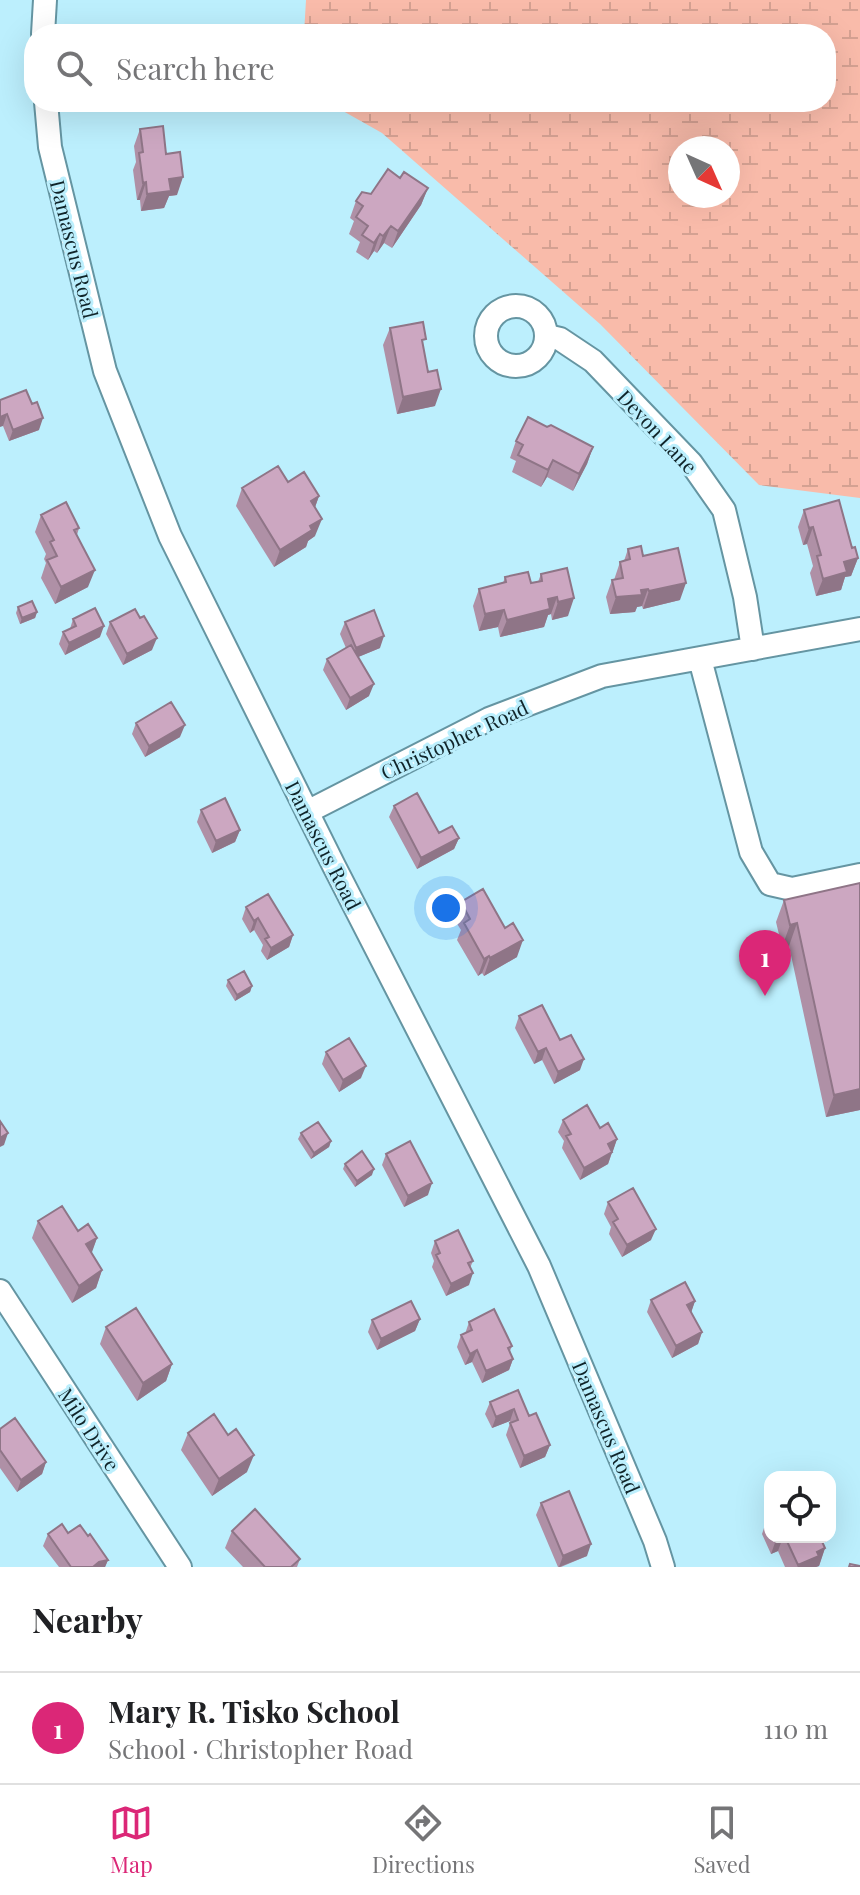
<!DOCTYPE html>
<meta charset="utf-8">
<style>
body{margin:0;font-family:"Playfair Display",serif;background:#f2f2f2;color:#202124}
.controls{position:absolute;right:24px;bottom:24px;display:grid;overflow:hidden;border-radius:16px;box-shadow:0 8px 32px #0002}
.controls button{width:72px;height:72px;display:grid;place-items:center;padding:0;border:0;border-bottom:2px solid #e0e0e0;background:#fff;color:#202124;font:40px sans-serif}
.compass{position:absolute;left:668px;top:136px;width:72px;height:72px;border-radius:50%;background:#fff;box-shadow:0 8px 32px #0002;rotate:135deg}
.you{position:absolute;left:446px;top:908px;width:28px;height:28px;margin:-20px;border:6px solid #fff;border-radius:50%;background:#1a73e8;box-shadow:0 0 0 12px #1a73e833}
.badge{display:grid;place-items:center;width:52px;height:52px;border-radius:50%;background:#db2777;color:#fff;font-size:26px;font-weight:700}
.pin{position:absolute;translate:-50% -66px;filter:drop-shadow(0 2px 4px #0008)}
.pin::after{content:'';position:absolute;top:42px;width:28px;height:24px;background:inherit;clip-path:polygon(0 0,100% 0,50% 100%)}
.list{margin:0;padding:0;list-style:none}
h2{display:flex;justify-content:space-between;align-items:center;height:104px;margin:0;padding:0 32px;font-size:34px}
h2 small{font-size:26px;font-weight:400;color:#757577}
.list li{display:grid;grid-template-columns:52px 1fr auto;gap:24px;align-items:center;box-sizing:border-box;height:112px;padding:0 32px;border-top:2px solid #e0e0e0}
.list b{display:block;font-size:30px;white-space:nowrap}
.list p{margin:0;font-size:26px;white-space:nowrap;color:#757577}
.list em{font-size:26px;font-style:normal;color:#757577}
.icon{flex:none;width:44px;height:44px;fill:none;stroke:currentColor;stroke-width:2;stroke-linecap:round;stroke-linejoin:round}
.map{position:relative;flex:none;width:860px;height:1567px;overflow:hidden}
.search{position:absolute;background:#fff;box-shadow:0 8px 32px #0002;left:24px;right:24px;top:24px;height:88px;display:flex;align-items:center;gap:20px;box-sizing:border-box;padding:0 28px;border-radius:32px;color:#757577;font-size:30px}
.sheet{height:216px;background:#fff}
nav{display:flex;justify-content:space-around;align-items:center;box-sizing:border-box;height:112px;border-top:2px solid #e0e0e0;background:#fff;font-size:22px;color:#757577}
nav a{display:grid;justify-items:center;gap:4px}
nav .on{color:#db2777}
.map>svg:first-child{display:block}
.wetland{fill:url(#wetland-marsh);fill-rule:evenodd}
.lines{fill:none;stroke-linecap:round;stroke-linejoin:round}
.minor-casing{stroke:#6595a2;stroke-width:26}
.minor{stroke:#fff;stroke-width:22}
.wall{fill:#af90a6}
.shaded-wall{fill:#8f7587}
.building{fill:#cca7c1;stroke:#8f7587;stroke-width:2}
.labels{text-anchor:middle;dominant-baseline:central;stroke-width:6;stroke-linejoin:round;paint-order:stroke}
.street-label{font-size:20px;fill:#102429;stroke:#bceffd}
</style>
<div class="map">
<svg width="860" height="1567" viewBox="0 0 860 1567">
<defs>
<pattern id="wetland-marsh" width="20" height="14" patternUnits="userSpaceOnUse" patternTransform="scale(2)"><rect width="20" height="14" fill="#f9bbaa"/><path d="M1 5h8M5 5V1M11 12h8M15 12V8" fill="none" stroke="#d4a192"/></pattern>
</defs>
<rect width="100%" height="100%" fill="#bceffd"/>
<path class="wetland" d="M306,0H860V498L759,485L600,324L382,133L327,102H826V34H304ZM728,148V196H680V148Z"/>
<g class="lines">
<defs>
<path id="minor" d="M43,34L45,0
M46,102L50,147L105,371L170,536L334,866L539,1266L655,1541L663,1567
M486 336a30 30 0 1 1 60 0a30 30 0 1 1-60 0Z
M547,336L560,339L593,361L691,463L724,510L745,597L753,649
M700,659L751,852L770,884L792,889L860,875
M307,812L489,719L602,676L860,629
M0,1291L180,1567"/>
</defs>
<use href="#minor" class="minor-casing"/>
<use href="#minor" class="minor"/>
</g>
<path class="wall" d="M140,129L166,154L177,195L169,196L164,208L141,211L140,200H137L133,170L136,162L134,146Z
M400,178L428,188L421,205L392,248L384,243L377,253L374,251L368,260L356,252L360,242L349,234L354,221L350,218L356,201L371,194Z
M390,328L423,348L435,406L397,414L383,345Z
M0,400L39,430L9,441L3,426Z
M547,427L593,447L587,464L573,491L547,477L541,487L512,472L516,461L510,458L516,441Z
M288,482L319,496L315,507V536L308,541L306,547L274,567L236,506L242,488Z
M804,510L852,548L858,558L851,576L845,577L841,590L816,596L810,573L813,566L807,544L803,545L798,527Z
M41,515L79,528L77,535L88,587L55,604L41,578L46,563L44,559L46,554L35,532Z
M628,549L643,556L680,600L643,609L642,606L637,607L635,612L610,614L606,597L612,580H614L620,562L624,561Z
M567,568L568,616L552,620L551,614L548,615L544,627L500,637L498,627L479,631L473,606L479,589L503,583L505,577L531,583L538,582L541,574Z
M18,607L37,612L35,618L20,624L16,613Z
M73,619L100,637L65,655L59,644L63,632L70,629Z
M110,622L152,650L123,665L106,634Z
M345,622L380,648L358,657L369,696L346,710L323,670L327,659L346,648L340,634Z
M136,723L180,737L145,757L132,734Z
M394,806L439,833L459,838L454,849L417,869L389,817Z
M201,810L240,830L235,842L212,853L197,822Z
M860,883V1110L826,1117L789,946L782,947L776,922L784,900Z
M461,902L517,957L484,976L482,973L478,976L457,940L461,930L454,919Z
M246,907L293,935L289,947L267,960L261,951L263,945L254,930L250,933L242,919Z
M228,980L252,986L250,992L235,1001L226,986Z
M519,1016L560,1040L580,1070L554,1084L542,1060L534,1064L515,1028Z
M326,1052L361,1078L339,1092L322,1064Z
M563,1120L600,1128L617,1139L608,1164L580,1180L562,1148L564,1141L558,1132Z
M301,1133L331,1141L329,1147L311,1159L298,1139Z
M386,1154L428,1195L404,1207L382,1165Z
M345,1164L372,1175L355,1187L343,1169Z
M608,1202L651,1240L622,1257L609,1234L611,1227L604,1214Z
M38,1221L78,1231L97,1238L91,1253L102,1270L96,1288L72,1303L32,1238Z
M435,1241L473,1261L470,1268L469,1285L446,1296L432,1267L434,1261L431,1253Z
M651,1300L695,1301L691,1312L702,1332L698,1344L672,1358L647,1312Z
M420,1319L415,1331L377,1350L368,1332L372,1320Z
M469,1322L512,1346L510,1351L513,1359L509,1370L482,1383L472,1362L465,1365L457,1347L461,1335L465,1334Z
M106,1327L172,1364L166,1381L137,1401L100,1344Z
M518,1390L529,1416L550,1445L545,1457L520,1468L506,1435L510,1423V1421L492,1428L485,1414L490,1402Z
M0,1429L46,1462L42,1474L17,1492L0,1468Z
M188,1433L247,1472L212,1496L181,1450Z
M541,1503L587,1556L561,1567H558L536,1515Z
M768,1516H770V1537H820L825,1548L819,1566L816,1567H785L778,1551L771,1554L762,1534Z
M232,1531L300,1559L297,1567H243L225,1548Z
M68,1533L88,1536L108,1560L105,1567H59L43,1546L48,1534Z"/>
<path class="shaded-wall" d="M183,177L177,195L169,196L164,208L141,211L147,194L169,179Z
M146,182L140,200H137L143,183Z
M428,188L421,205L392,248L398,231Z
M391,226L384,243L377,253L383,236Z
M380,234L374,251L368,260L374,243Z
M441,389L435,406L397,414L403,397Z
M7,414L3,426L0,427V417Z
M43,418L39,430L9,441L13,430Z
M593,447L587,464L573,491L579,474Z
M553,460L547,477L541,487L548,470Z
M319,496L313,513L311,501Z
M322,519L315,536L308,541L306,547L274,567L280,550L310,526Z
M813,527L807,544L803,545L809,528Z
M858,558L851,576L845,577L841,590L816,596L823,579L844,562Z
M95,570L88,587L55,604L61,587Z
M686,583L680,600L643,609L649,591Z
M648,589L642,606L637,607L635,612L610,614L616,597Z
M557,597L551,614L548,615L544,627L500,637L507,620L548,599Z
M574,598L568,616L552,620L558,602Z
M504,610L498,627L479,631L485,614Z
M37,612L35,618L20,624L22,618Z
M104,626L100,637L65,655L69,643Z
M384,636L380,648L351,660L356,648Z
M157,638L152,650L123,665L127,654Z
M374,684L369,696L346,710L350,698Z
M185,725L180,737L145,757L149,746Z
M240,830L235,842L212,853L216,841Z
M459,838L454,849L417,869L421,858Z
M258,918L254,930L250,933L254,921Z
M797,923L789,946L782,947L790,925Z
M293,935L289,947L267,960L271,948Z
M523,940L517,957L484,976L490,958Z
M489,956L482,973L478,976L484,959Z
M252,986L250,992L235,1001L237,995Z
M546,1048L542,1060L534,1064L538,1052Z
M584,1059L580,1070L554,1084L558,1072Z
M366,1066L361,1078L339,1092L343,1080Z
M860,1089V1110L826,1117L834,1095Z
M8,1133L4,1145L0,1147V1138Z
M617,1139L613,1151L604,1156L608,1144Z
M331,1141L329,1147L311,1159L314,1153Z
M612,1152L608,1164L580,1180L584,1168Z
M374,1169L372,1175L355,1187L357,1181Z
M432,1183L428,1195L404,1207L408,1196Z
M656,1229L651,1240L622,1257L627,1245Z
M97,1238L91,1255L86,1244Z
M102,1270L96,1288L72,1303L79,1286Z
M473,1273L469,1285L446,1296L451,1284Z
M695,1301L691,1313L687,1305Z
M420,1319L415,1331L377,1350L381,1339Z
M702,1332L698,1344L672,1358L676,1346Z
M477,1350L472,1362L465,1365L470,1354Z
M513,1359L509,1370L482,1383L486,1371Z
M172,1364L166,1381L137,1401L143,1383Z
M514,1409L510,1421L492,1428L496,1417Z
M550,1445L545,1457L520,1468L524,1456Z
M254,1455L247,1472L212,1496L219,1479Z
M46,1462L42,1474L17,1492L21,1480Z
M777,1537H783L778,1551L771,1554Z
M591,1544L587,1556L559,1567L563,1556Z
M825,1548L819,1566L816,1567H797L817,1552Z
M108,1560L105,1567H93L99,1562Z"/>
<path class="building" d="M163,126L166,154L180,152L183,177L169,179L171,191L147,194L146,182L143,183L139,153L143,152L140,129Z
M388,169L400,178L404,172L428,188L398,231L391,226L383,236L380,234L374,243L362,235L368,226L356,217L363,206L356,201L362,192L371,194Z
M423,322L426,339L422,340L428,372L437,370L441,389L403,397L390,328Z
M26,390L32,404L37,402L43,418L13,430L7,414L0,417V400Z
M528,417L547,427L551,425L593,447L579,474L553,460L548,470L518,455L523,445L516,441Z
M278,466L288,482L304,472L319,496L311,501L322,519L310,526L312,530L280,550L242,488Z
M839,500L852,548L855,547L858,558L844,562L847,572L823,579L817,556L821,555L813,527L809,528L804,510Z
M66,502L79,528L74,530L95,570L61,587L47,560L57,556L50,542L54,540L41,515Z
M641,546L643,556L678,548L686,583L649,591L648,589L641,590L642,595L616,597L612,580L623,578L620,562L630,559L628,549Z
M567,568L574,598L558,602L557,597L548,599L550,609L507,620L504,610L485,614L479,589L506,582L505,577L528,572L531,583L542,581L541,574Z
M32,601L37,612L22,618L18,607Z
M95,608L104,626L69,643L63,632L76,626L73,619Z
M135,609L140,618L144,616L157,638L127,654L110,622Z
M374,610L384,636L356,648L345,622Z
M351,645L374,684L350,698L327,659Z
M171,702L185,725L149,746L136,723Z
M417,793L439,833L452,826L459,838L421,858L394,806Z
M225,798L240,830L216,841L201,810Z
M860,883V1089L834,1095L797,923L790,925L784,900Z
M483,889L505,928L513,923L523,940L490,958L489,956L484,959L464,923L470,919L461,902Z
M268,894L293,935L271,948L265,939L269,937L258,918L254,921L246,907Z
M244,971L252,986L237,995L228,980Z
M542,1005L560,1040L571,1035L584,1059L558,1072L546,1048L538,1052L519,1016Z
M349,1038L366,1066L343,1080L326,1052Z
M587,1105L600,1128L608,1123L617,1139L608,1144L612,1152L584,1168L566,1136L571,1134L563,1120Z
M0,1121L8,1133L0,1138Z
M318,1122L331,1141L314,1153L301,1133Z
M410,1141L432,1183L408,1196L386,1154Z
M362,1151L374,1169L357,1181L345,1164Z
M633,1188L656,1229L627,1245L613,1222L618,1219L608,1202Z
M62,1206L78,1231L88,1224L97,1238L86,1244L102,1270L79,1286L38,1221Z
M458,1230L473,1261L468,1263L473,1273L451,1284L436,1255L440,1253L435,1241Z
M685,1282L695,1301L687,1305L702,1332L676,1346L651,1300Z
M411,1301L420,1319L381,1339L372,1320Z
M136,1308L172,1364L143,1383L106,1327Z
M494,1309L512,1346L508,1348L513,1359L486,1371L477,1350L470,1354L461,1335L472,1330L469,1322Z
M518,1390L529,1416L536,1413L550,1445L524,1456L510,1423L518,1420L514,1409L496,1417L490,1402Z
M214,1414L228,1435L236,1429L254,1455L219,1479L188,1433Z
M15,1418L46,1462L21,1480L0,1450V1429Z
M569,1491L591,1544L563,1556L541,1503Z
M255,1509L300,1559L291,1567H265L232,1531Z
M62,1524L68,1533L80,1525L88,1536L90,1534L108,1560L99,1562L93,1567H71L48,1534Z
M785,1537H820L825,1548L817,1552L819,1556L798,1565Z
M850,1564L860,1566V1567H849Z"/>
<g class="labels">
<g class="street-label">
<text transform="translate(75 249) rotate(76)">Damascus Road</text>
<text transform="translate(658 431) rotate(47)">Devon Lane</text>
<text transform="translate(454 739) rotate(-25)">Christopher Road</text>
<text transform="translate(324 845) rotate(63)">Damascus Road</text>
<text transform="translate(607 1427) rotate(67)">Damascus Road</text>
<text transform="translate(90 1429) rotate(57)">Milo Drive</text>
</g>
</g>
</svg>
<div class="controls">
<button><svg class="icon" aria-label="locate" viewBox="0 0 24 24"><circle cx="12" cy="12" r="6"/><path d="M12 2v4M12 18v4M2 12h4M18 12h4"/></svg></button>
</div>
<svg class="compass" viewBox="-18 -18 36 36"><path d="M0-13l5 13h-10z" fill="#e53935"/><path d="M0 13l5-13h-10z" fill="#757577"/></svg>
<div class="you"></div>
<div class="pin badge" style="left:765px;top:996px">1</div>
<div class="search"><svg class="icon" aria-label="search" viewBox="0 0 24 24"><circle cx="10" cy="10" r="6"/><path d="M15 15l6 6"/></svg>Search here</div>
</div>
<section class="sheet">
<h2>Nearby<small></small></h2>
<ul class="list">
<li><span class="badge">1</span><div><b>Mary R. Tisko School</b><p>School · Christopher Road</p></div><em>110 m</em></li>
</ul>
</section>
<nav>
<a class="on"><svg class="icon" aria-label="map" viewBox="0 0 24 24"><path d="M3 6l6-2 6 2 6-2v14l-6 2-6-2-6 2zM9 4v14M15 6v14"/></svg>Map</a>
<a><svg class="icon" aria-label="directions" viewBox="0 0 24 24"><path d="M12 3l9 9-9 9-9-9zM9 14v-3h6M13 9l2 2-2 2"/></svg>Directions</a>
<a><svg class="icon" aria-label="saved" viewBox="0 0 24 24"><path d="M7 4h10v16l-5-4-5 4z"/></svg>Saved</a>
</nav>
